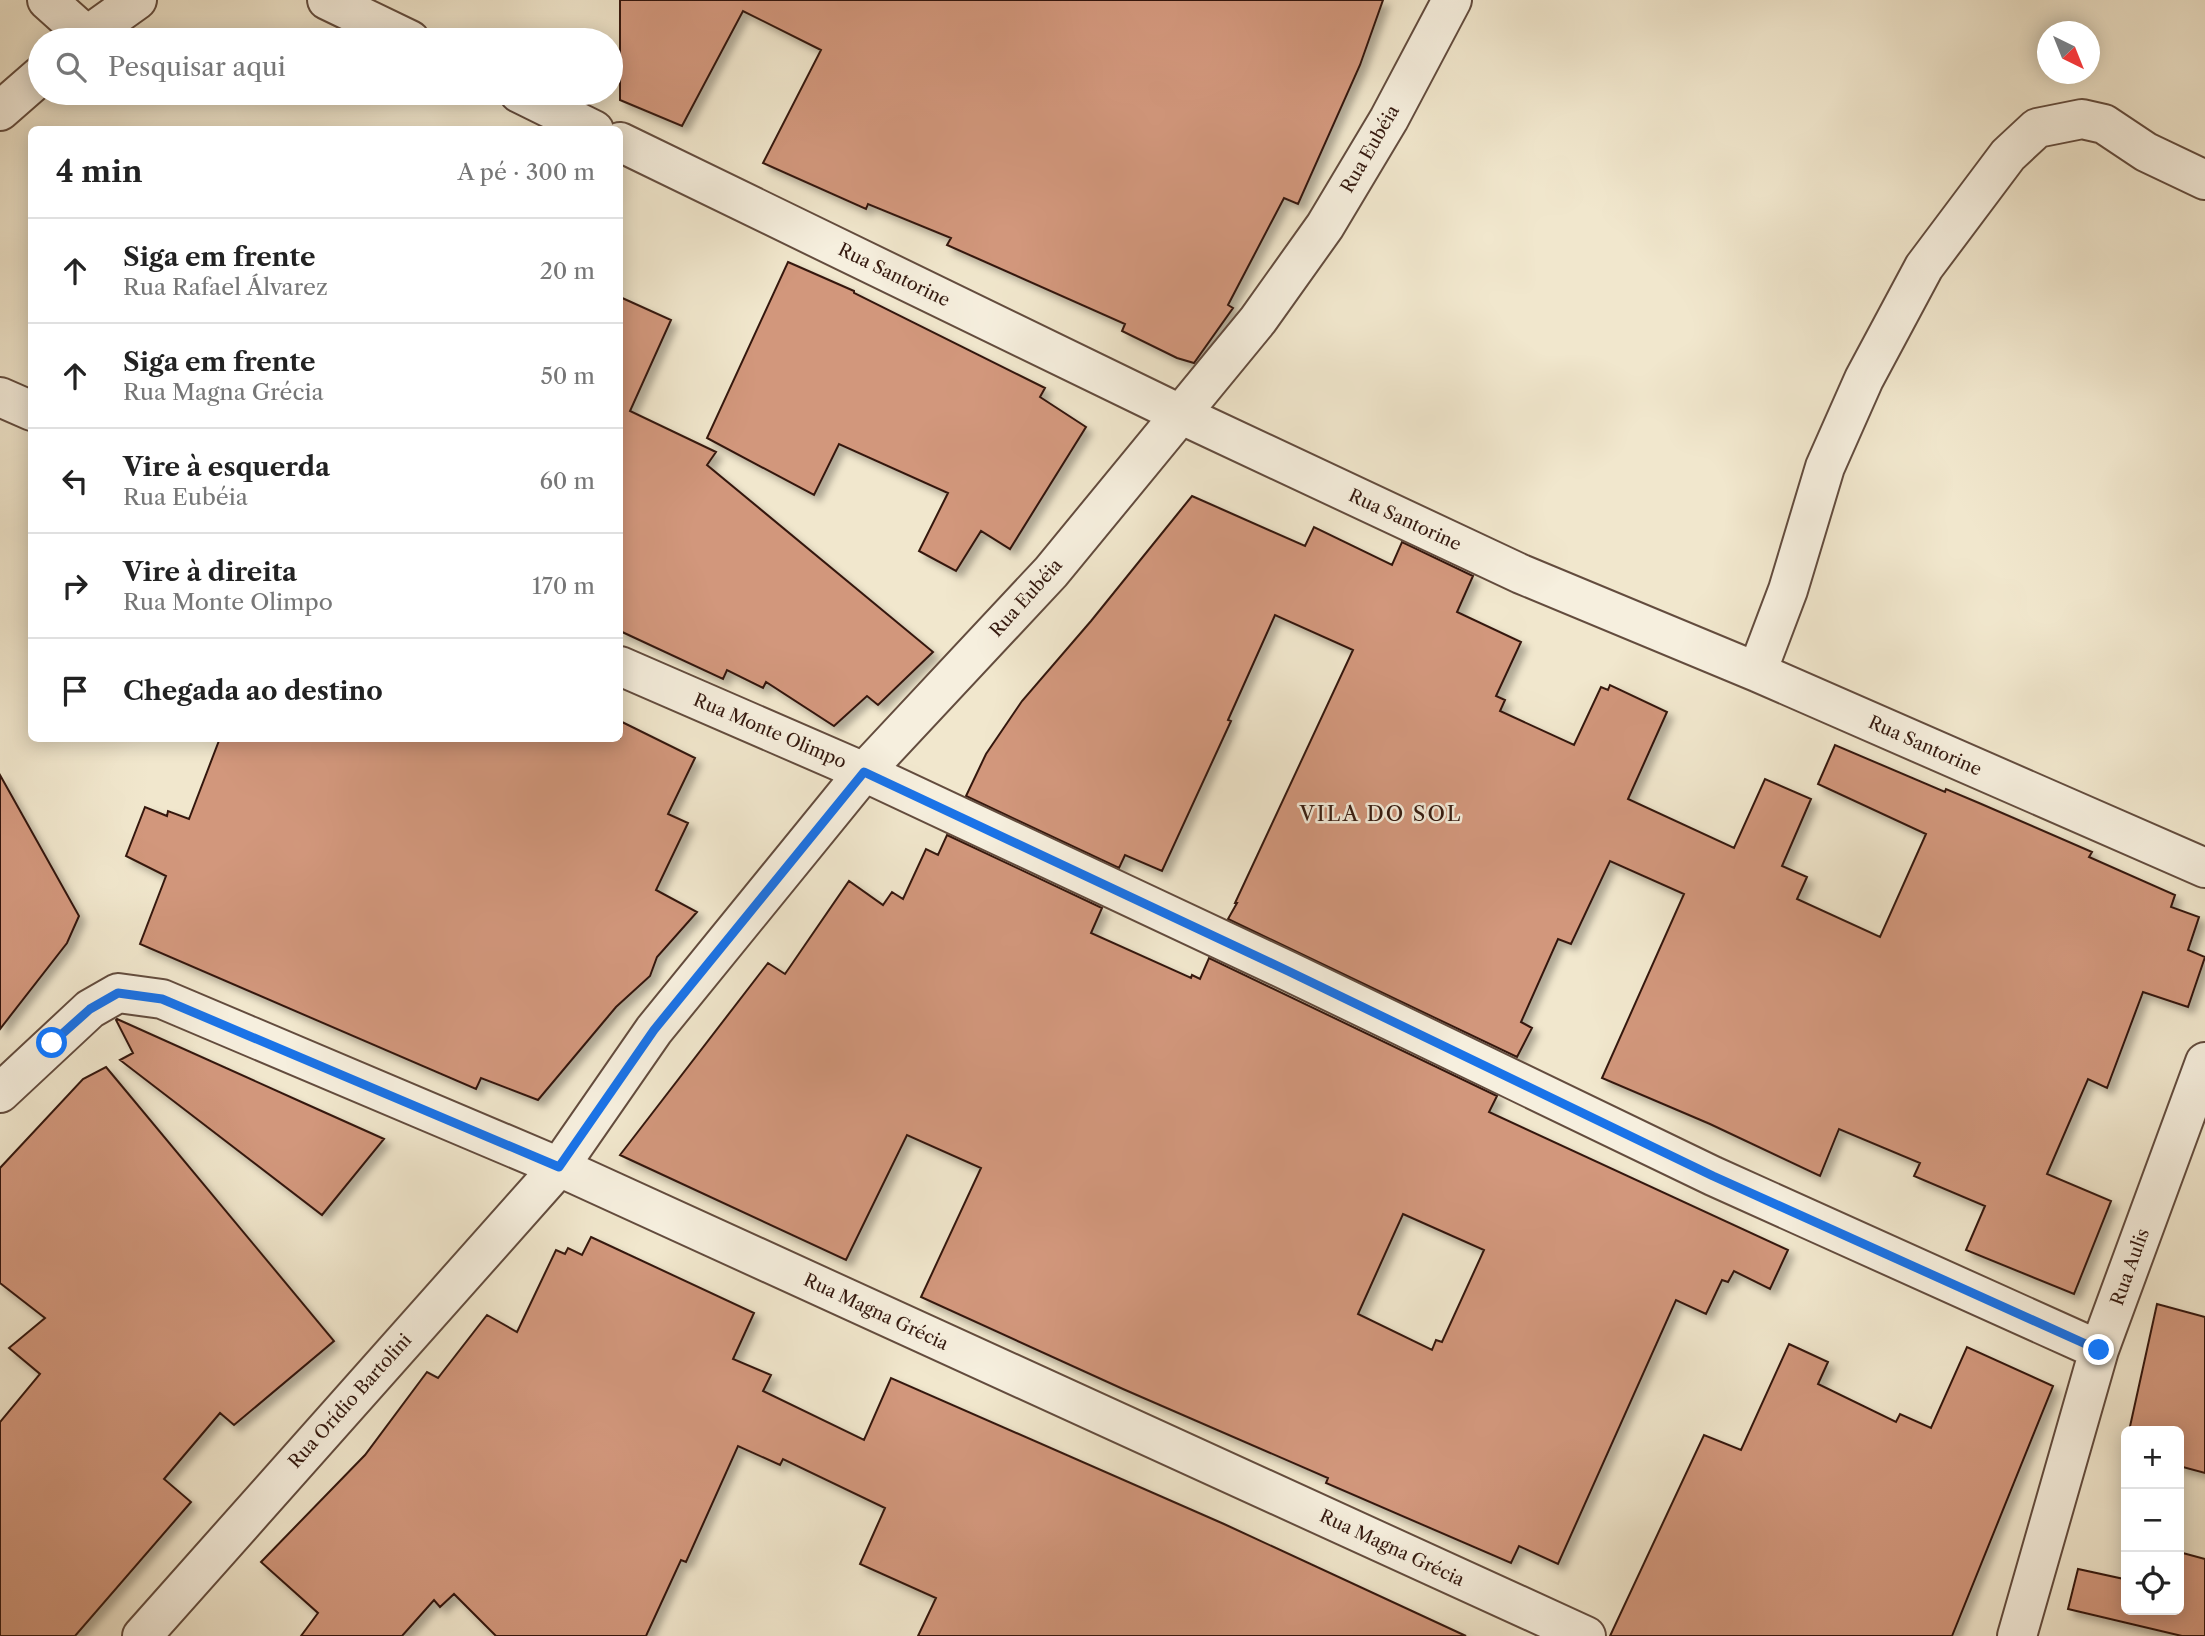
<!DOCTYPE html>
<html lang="pt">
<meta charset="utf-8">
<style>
body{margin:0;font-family:"Libre Caslon Text",serif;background:#f6f6f6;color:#222}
.controls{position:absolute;right:21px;bottom:21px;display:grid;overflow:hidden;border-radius:10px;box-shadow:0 4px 18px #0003}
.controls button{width:63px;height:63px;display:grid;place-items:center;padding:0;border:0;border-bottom:2px solid #e0e0e0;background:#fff;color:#222;font:35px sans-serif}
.compass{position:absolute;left:2037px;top:21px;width:63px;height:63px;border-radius:50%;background:#fff;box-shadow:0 4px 18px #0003;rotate:137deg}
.stop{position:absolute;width:21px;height:21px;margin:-16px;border:5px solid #1a73e8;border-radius:50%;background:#fff}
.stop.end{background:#1a73e8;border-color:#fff;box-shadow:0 2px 7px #0008}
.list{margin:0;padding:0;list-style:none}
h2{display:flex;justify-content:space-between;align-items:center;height:91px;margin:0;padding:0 28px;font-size:30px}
h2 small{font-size:23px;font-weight:400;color:#767676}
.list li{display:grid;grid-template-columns:46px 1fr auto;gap:21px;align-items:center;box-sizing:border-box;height:105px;padding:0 28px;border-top:2px solid #e0e0e0}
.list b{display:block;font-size:26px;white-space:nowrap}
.list p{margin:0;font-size:23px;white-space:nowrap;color:#767676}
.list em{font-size:23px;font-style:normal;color:#767676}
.icon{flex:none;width:38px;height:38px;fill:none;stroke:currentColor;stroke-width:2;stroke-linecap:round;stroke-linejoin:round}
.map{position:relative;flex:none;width:2205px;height:1636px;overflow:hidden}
.search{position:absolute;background:#fff;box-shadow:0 4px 18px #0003;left:28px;top:28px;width:595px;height:77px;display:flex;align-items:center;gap:18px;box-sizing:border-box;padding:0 24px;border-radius:38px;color:#767676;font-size:26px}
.panel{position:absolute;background:#fff;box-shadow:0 4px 18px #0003;left:28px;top:126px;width:595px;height:616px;border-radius:10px}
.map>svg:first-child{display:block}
.building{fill:#d2977b;stroke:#34190f;stroke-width:2;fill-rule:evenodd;filter:url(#shadow)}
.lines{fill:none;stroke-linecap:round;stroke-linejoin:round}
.minor-casing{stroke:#634c3e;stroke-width:42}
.minor{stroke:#f6efde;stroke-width:38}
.route{stroke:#1a73e8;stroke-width:9}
.labels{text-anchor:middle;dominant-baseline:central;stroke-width:5;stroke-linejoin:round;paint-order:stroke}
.street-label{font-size:18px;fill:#34190f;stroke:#f6efde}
.quarter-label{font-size:21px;letter-spacing:2px;fill:#34190f;stroke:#f6efde}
</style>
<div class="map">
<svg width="2205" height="1636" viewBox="0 0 2205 1636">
<defs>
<filter id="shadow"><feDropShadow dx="6" dy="6" stdDeviation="3.5" flood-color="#0004"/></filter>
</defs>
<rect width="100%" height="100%" fill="#f1e7cd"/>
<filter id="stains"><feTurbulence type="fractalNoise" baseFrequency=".00286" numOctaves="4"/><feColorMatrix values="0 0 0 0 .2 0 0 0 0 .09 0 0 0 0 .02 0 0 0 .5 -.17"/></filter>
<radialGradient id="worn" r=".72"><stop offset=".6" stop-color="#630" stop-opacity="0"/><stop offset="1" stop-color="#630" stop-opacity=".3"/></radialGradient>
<path class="building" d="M620,0H1383L1360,65L1298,204L1284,198L1228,305L1233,308L1194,363L1177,358L1122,331L1125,324L947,245L951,238L868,204L866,209L763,163L821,50L743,11L682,126L620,100Z
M788,262L854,291V293L1045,388L1040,397L1086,427L1010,549L981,531L956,571L919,551L948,493L839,444L814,495L707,438Z
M620,297L671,320L630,411L716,452L707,465L933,652L878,705L867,696L834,726L766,682L763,688L727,670L723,679L620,631Z
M1192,496L1305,546L1314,527L1392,565L1402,542L1473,576L1457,612L1521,642L1496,696L1505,700L1500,711L1574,745L1601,687L1608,690L1610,685L1667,712L1628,799L1734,848L1765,779L1811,799L1782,866L1807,877L1797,899L1880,937L1926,834L1818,784L1835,745L1945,792L1946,789L1979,803L2092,852L2089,857L2175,895L2171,907L2199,917L2188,950L2205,957L2188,1007L2143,992L2107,1088L2088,1079L2047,1174L2111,1201L2074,1294L1966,1250L1985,1206L1914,1176L1920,1163L1839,1129L1820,1176L1710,1124L1602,1078L1684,894L1610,861L1571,944L1558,939L1521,1022L1532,1028L1517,1057L1228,919L1237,903H1235L1353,650L1275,615L1228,720L1231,721L1162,871L1125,855L1119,868L966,796L986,754L1022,701L1091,621Z
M620,721L695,758L668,814L688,823L656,890L697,912L657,957L650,976L616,1007L538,1100L481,1078L476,1089L140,944L166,876L126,856L145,807L167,816L168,811L189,819L220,738H620Z
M0,775L79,916L67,943L0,1029Z
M947,835L1102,908L1091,933L1191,978L1192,975L1200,979L1209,958L1497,1096L1489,1112L1788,1250L1770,1289L1734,1271L1728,1282L1722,1280L1706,1314L1676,1300L1558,1564L1519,1546L1511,1563L1326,1483L1328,1478L1123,1389L921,1297L981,1168L907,1135L846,1260L620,1155L768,963L785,974L849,881L883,905L892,892L903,899L926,849L938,855ZM1403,1214L1484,1250L1442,1342L1436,1340L1432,1350L1358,1314Z
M117,1019L306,1104L384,1139L322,1215L120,1060L133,1053L116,1020Z
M106,1067L334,1341L234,1425L220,1413L164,1479L191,1502L75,1636H0V1422L40,1374L9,1348L45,1318L0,1283V1168L83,1079Z
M591,1237L754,1313L733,1359L771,1375L763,1391L864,1440L891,1378L1224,1524L1466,1636H918L936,1598L860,1564L885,1508L783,1459L780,1465L738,1446L686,1562L681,1560L646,1636H496L454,1594L440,1607L434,1600L402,1636H301L318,1613L261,1562L365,1455L427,1372L438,1378L487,1315L517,1332L556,1250L565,1254L568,1248L582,1255Z
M2157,1304L2205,1317V1473L2179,1466V1431H2129Z
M1789,1344L1828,1362L1818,1384L1896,1422L1900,1414L1931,1428L1967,1347L2053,1386L1952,1636H1610L1704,1435L1741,1450Z
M2179,1552L2205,1559V1636H2182L2068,1609L2078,1569L2124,1579L2126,1571V1610H2179Z"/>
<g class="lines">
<defs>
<path id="minor" d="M47,0L86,35
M327,0L410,40
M81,40L137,0
M519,93L594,130
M0,111L40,76
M620,142L1182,415L1521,574L1757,672L2205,868
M0,397L32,411
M620,666L864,772L1288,971L1713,1176L2099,1350
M1757,672L1788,590L1825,467L1864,379L1924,267L2008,155L2037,128L2082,119L2104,124L2146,152L2205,180
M0,1093L90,1009L118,993L162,999L559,1167L1586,1636
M142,1636L559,1167L654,1030L864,772L1051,572L1258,320L1325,226L1389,119L1452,0
M2017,1636L2099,1350L2205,1062"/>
</defs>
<use href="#minor" class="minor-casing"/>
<use href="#minor" class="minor"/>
</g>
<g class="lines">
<path class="route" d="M52,1043L90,1009L118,993L162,999L559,1167L654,1030L864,772L1288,971L1713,1176L2099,1350"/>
</g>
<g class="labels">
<g class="street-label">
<text transform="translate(1370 149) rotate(-60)">Rua Eubéia</text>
<text transform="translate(894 275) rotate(26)">Rua Santorine</text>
<text transform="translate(1405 520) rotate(25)">Rua Santorine</text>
<text transform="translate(1026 598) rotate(-48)">Rua Eubéia</text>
<text transform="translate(770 731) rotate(23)">Rua Monte Olimpo</text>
<text transform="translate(1925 746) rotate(24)">Rua Santorine</text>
<text transform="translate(2130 1267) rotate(-70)">Rua Aulis</text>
<text transform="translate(876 1312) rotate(25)">Rua Magna Grécia</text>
<text transform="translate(350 1401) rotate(-48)">Rua Orídio Bartolini</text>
<text transform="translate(1392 1548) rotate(25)">Rua Magna Grécia</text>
</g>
<g class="quarter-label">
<text x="1381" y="813">VILA DO SOL</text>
</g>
</g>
<rect width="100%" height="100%" filter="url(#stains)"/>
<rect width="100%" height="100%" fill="url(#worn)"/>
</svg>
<div class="controls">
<button>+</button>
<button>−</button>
<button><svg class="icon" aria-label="locate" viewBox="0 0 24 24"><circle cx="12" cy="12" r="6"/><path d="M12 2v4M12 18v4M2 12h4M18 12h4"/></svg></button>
</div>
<svg class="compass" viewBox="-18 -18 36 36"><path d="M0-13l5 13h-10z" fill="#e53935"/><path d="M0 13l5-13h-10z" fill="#767676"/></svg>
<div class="stop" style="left:52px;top:1043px"></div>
<div class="stop end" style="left:2099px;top:1350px"></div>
<div class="search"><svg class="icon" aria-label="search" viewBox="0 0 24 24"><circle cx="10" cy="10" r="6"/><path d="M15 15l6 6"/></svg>Pesquisar aqui</div>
<section class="panel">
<h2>4 min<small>A pé · 300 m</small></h2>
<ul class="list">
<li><svg class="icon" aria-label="ahead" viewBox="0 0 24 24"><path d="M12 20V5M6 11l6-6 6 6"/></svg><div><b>Siga em frente</b><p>Rua Rafael Álvarez</p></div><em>20 m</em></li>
<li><svg class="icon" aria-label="ahead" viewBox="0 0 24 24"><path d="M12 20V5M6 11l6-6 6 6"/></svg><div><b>Siga em frente</b><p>Rua Magna Grécia</p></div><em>50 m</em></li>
<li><svg class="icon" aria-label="left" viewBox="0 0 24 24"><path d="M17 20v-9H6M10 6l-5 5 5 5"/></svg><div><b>Vire à esquerda</b><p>Rua Eubéia</p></div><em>60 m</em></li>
<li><svg class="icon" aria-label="right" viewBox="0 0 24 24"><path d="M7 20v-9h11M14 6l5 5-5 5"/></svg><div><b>Vire à direita</b><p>Rua Monte Olimpo</p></div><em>170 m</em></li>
<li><svg class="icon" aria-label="arrive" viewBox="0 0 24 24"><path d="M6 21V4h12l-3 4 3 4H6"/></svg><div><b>Chegada ao destino</b></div></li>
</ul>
</section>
</div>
